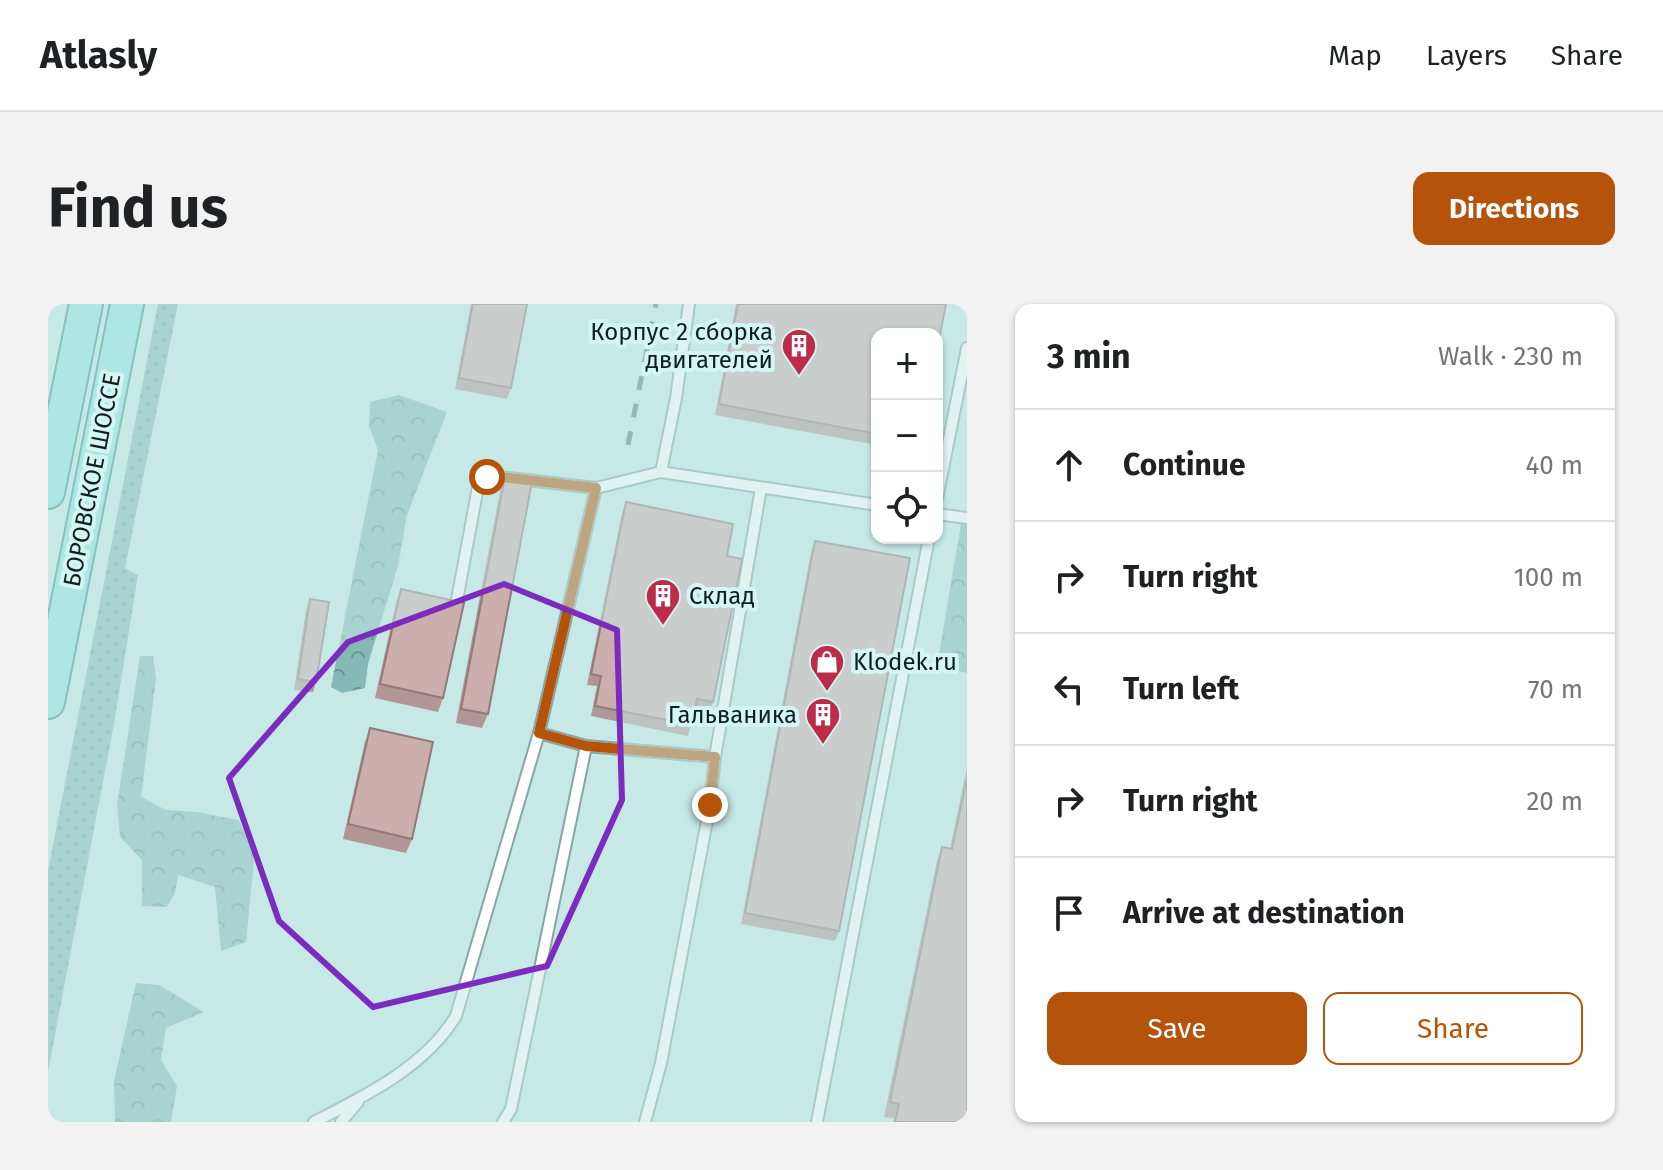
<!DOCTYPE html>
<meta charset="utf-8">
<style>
body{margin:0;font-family:"Fira Sans",sans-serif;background:#f2f2f2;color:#202124}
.controls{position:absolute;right:24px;top:24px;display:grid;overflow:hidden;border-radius:16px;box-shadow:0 2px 6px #0004}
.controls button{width:72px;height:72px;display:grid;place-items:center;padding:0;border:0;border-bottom:2px solid #e0e0e0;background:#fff;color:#202124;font:40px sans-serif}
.stop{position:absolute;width:24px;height:24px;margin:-18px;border:6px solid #b45309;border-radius:50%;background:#fff}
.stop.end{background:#b45309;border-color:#fff;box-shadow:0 2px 8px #0008}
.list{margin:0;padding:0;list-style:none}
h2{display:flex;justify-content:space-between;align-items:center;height:104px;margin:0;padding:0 32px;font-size:34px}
h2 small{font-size:26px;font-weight:400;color:#757577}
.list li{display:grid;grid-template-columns:52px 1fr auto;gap:24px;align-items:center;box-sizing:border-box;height:112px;padding:0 32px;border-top:2px solid #e0e0e0}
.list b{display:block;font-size:30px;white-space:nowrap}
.list em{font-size:26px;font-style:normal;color:#757577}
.actions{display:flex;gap:16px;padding:24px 32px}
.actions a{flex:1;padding:18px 0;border:2px solid #b45309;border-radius:16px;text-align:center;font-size:28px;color:#b45309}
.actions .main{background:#b45309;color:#fff}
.icon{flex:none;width:44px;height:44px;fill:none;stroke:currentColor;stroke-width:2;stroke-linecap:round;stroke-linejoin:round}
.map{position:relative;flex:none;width:919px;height:818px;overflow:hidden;border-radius:16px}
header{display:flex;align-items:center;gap:48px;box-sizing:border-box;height:112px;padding:0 40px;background:#fff;border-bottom:2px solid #e0e0e0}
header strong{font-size:38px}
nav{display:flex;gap:44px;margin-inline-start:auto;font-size:28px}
.intro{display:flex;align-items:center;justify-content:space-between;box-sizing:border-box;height:192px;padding:0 48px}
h1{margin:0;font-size:56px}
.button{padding:20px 36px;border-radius:16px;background:#b45309;color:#fff;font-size:28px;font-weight:700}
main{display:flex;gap:48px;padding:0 48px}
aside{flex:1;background:#fff;border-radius:16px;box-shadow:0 2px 6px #0004}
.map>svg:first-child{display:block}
.grass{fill:url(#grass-dots)}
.forest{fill:url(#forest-crowns)}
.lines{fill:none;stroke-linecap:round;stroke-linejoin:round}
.service-casing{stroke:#85a6a4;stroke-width:14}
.primary-casing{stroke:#35918e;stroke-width:36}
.service{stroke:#fff;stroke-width:10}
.primary{stroke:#91e2e0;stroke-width:32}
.rail{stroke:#627977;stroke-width:5;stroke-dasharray:14 14;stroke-linecap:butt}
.wall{fill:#b09696}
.building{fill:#cdaeaf;stroke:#907a7a;stroke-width:2}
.route{stroke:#b45309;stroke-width:10}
.marked{fill:none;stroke:#7b2cbf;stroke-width:6;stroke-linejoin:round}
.labels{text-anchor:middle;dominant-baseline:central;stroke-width:8;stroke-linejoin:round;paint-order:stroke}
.poi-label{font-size:24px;fill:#111e1d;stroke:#d3f6f4;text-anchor:end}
.street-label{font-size:24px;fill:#111e1d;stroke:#d3f6f4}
</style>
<header>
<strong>Atlasly</strong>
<nav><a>Map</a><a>Layers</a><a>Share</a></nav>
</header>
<div class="intro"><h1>Find us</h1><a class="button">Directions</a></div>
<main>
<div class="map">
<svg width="919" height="818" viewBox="0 0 919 818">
<defs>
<pattern id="grass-dots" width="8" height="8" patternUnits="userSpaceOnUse" patternTransform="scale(2)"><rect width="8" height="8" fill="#86b9b6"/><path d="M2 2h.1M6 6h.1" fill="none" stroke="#6c9693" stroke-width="1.8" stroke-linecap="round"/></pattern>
<pattern id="forest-crowns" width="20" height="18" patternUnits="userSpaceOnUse" patternTransform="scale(2)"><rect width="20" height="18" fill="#86b9b6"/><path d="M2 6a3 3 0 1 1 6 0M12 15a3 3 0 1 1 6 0" fill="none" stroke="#6c9693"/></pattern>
</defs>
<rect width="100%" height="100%" fill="#c6e9e6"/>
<path class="grass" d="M110,0H130L77,264L90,271L66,420L0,768V567Z"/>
<path class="forest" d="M351,91L399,108L359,211L350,262L320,360L317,384L294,389L283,383L330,146L321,122L322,98Z
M913,220L919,221V369L889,362Z
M92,352H105L108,375L93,493L118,506L149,508L190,516L207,546L198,638L173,647L167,583L130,571L127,589L119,603L94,602V556L72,533L69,501Z
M88,679L111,681L156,708L118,724L113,756L129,782L123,818H67L66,777Z"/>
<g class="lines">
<defs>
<path id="service" d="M613,168L628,94L641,0
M889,195L919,44
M889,210L919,214
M409,296L430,183L436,175L445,172L548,184
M491,429L538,442L667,453
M266,818C317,792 377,763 408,712L491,429L548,184L613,168L829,201
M293,818L310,798
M455,818L463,805L538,442
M597,818L613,759L662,501L667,453L713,184
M769,818L881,234"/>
<path id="primary" d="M0,188L38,0
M0,398L79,0"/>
</defs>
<use href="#service" class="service-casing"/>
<use href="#primary" class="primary-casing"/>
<use href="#service" class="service"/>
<use href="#primary" class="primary"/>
<path class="rail" d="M580,141L608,0"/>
</g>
<path class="wall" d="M423,0H479L463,84L459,95L407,85Z
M688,0H898L829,30V141L667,111Z
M457,173L440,410L434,424L408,419L452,187Z
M578,198L679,252L665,398L661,409L647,406L640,432L543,412L549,382L539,381L574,209Z
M767,237L791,627L787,637L693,620L763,248Z
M353,285L395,394L390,408L327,394L348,299Z
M262,295L268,378L265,388L246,386L258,306Z
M322,424L364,535L358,549L295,535L317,438Z
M919,463V818H845L846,814L836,813L889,557L894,543L902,545Z"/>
<path class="building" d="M425,0H479L463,84L411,74Z
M690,0H898L889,46V30H829V130L671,100Z
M457,173L484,178L440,410L413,405Z
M578,198L685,220L679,252L694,255L665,398L649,395L644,421L547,402L553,372L543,370Z
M767,237L862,254L791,627L697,609Z
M353,285L416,299L395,394L332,380Z
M262,295L281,298L268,378L250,375Z
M322,424L385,438L364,535L300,520Z
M919,474V818H847L851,800L842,798L894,543L904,545Z"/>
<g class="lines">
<path class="route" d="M439,173L445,172L548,184L491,429L538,442L667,453L662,501"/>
</g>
<path d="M0 0H919V818H0ZM456,280L569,326L574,496L499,662L325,703L231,617L181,474L300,338Z" fill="#c6e9e6" fill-opacity=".55" fill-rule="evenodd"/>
<path class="marked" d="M456,280L569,326L574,496L499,662L325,703L231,617L181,474L300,338Z"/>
<defs>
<symbol id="building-pin" viewBox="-11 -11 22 30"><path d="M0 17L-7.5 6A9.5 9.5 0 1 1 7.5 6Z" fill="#bc2b48" stroke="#d3f6f4"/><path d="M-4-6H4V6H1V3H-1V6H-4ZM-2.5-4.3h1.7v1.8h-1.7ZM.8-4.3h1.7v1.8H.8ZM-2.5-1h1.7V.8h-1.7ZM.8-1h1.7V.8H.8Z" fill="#fff"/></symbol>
<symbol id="shop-pin" viewBox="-11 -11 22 30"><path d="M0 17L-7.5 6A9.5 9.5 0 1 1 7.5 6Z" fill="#bc2b48" stroke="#d3f6f4"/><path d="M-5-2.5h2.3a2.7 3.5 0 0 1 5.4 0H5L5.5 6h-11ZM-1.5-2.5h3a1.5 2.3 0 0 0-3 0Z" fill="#fff"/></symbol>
</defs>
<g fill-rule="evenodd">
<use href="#building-pin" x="731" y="22" width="40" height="54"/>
<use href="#building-pin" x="595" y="272" width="40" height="54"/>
<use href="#shop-pin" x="759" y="338" width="40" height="54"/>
<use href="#building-pin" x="755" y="391" width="40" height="54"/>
</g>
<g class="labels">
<g class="poi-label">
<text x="725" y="28">Корпус 2 сборка<tspan x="725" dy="28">двигателей</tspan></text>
<text x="641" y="292" text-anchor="start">Склад</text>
<text x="805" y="358" text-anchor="start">Klodek.ru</text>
<text x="749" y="411">Гальваника</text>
</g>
<g class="street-label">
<text transform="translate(44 176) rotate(-79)">БОРОВСКОЕ ШОССЕ</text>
</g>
</g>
</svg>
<div class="controls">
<button>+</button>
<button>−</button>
<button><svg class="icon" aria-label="locate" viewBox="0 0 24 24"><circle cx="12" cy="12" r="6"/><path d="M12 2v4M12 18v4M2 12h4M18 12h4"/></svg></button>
</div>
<div class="stop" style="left:439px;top:173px"></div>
<div class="stop end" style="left:662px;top:501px"></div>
</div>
<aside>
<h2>3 min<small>Walk · 230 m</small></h2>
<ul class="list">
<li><svg class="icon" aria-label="ahead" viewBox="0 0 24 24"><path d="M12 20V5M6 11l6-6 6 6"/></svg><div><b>Continue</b></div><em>40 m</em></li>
<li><svg class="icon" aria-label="right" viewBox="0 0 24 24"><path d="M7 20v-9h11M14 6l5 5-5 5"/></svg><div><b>Turn right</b></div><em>100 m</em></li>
<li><svg class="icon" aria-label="left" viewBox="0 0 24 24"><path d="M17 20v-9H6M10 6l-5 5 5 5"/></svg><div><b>Turn left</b></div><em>70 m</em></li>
<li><svg class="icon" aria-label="right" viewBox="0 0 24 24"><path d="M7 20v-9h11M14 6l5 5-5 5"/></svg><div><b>Turn right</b></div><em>20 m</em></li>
<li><svg class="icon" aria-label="arrive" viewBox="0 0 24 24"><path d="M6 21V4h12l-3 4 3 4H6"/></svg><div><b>Arrive at destination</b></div></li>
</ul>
<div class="actions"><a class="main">Save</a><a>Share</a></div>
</aside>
</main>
